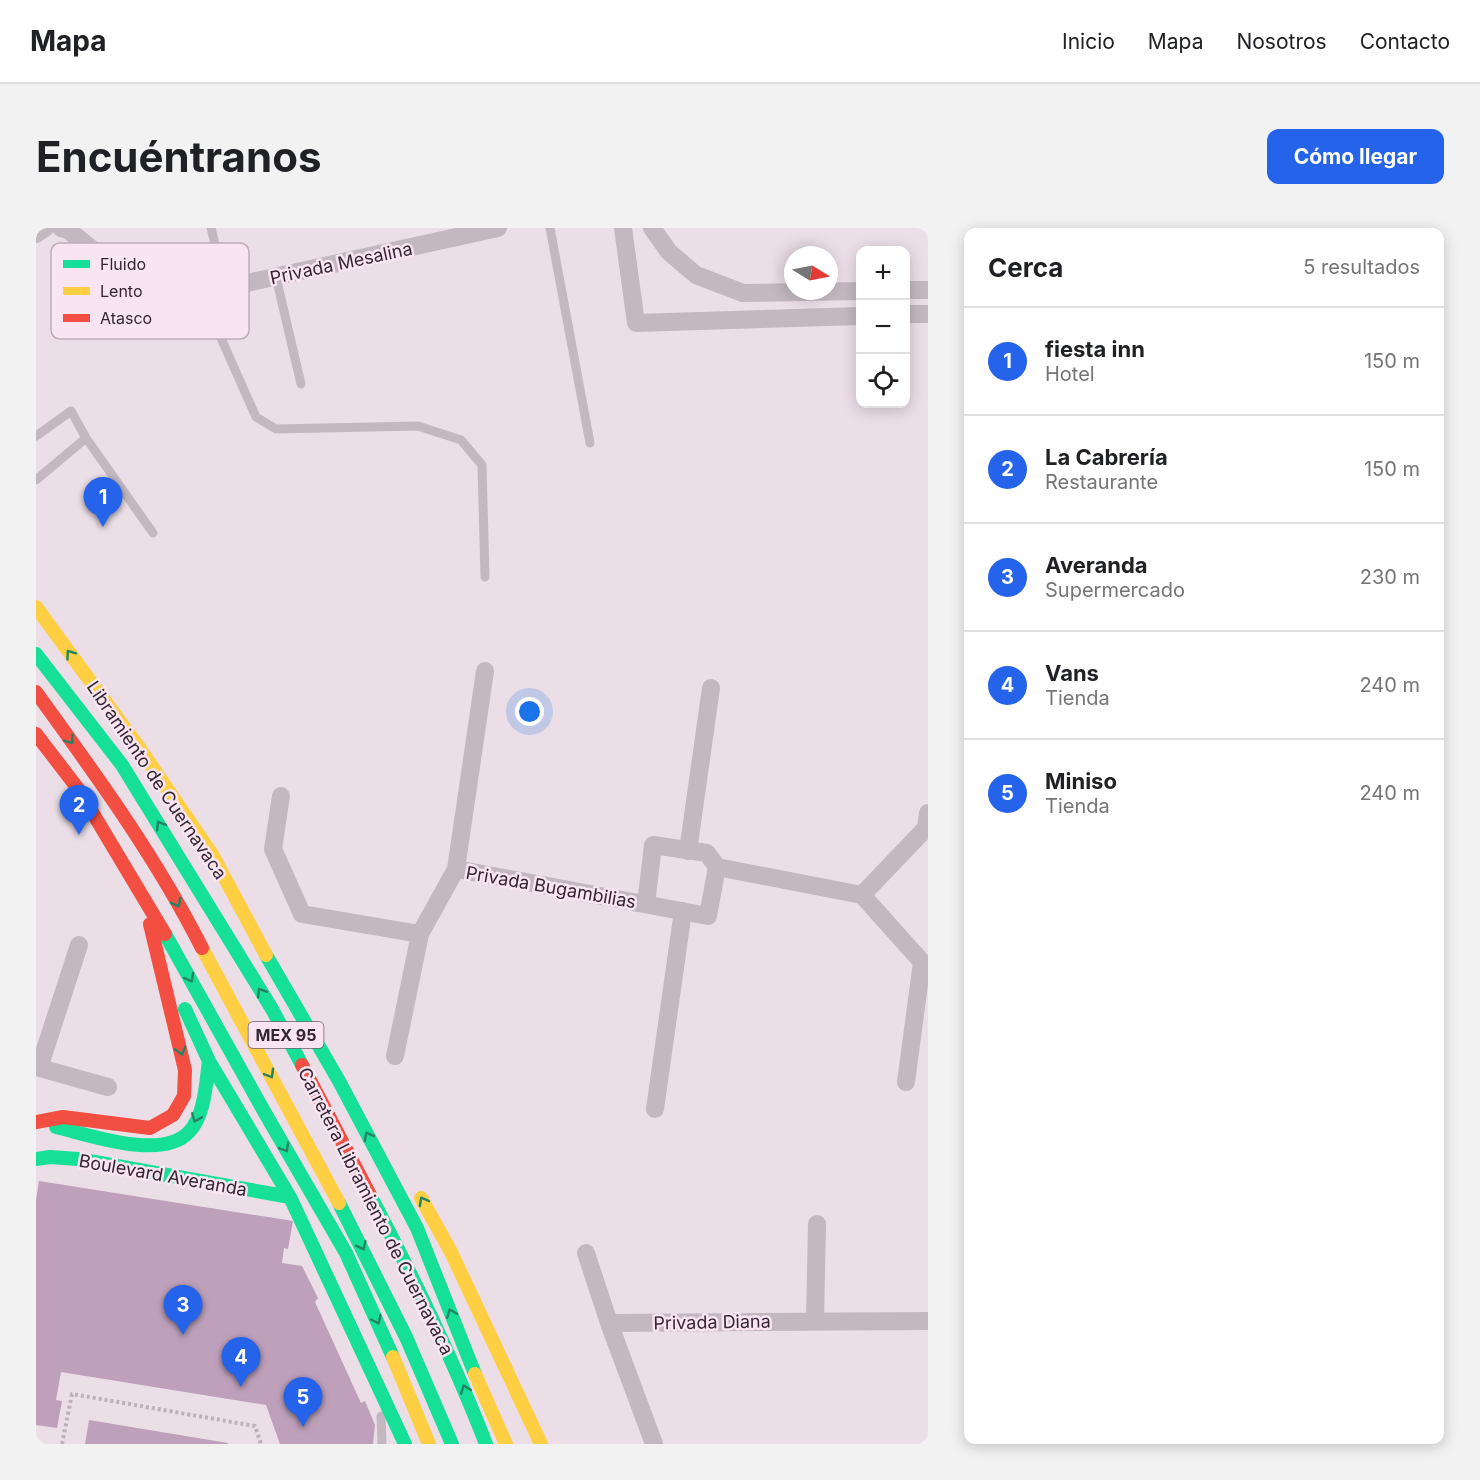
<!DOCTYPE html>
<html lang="es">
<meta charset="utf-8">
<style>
body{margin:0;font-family:Inter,sans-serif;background:#f2f2f2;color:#202124}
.controls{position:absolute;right:18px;top:18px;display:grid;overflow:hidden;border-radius:12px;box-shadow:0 3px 15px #0003}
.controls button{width:54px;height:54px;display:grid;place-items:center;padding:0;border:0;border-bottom:2px solid #e0e0e0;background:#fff;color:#202124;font:30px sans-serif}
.compass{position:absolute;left:748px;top:18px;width:54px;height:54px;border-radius:50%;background:#fff;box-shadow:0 3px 15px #0003;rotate:100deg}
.you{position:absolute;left:494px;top:484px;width:21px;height:21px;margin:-15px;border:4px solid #fff;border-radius:50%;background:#1a73e8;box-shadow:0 0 0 9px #1a73e833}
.badge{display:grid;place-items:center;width:39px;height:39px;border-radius:50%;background:#2563eb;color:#fff;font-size:20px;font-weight:700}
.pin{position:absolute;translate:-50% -50px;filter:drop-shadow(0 2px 3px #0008)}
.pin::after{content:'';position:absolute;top:32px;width:21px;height:18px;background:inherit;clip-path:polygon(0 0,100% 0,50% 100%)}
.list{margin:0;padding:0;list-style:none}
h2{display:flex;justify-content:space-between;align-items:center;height:78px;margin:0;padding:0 24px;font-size:26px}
h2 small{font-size:20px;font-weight:400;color:#757577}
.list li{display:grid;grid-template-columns:39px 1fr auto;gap:18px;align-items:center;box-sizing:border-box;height:108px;padding:0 24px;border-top:2px solid #e0e0e0}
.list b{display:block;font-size:22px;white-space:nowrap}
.list p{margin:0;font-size:20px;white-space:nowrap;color:#757577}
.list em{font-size:20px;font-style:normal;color:#757577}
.icon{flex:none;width:33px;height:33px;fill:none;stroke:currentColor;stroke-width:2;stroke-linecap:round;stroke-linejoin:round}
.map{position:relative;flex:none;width:892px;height:1216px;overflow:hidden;border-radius:12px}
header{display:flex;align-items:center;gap:36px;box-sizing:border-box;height:84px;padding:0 30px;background:#fff;border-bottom:2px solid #e0e0e0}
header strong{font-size:28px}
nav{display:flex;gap:33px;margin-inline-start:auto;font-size:21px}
.intro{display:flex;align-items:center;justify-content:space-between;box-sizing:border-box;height:144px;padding:0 36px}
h1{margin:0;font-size:42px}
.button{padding:15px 27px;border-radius:12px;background:#2563eb;color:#fff;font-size:21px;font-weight:700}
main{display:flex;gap:36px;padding:0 36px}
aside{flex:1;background:#fff;border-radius:12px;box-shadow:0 3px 15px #0003}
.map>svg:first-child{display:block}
.building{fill:#bea0bb}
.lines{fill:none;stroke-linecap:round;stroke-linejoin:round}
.path{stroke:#bcb0b9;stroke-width:4;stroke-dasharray:3 3;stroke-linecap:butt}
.lane{stroke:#c3b8c0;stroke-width:9}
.street{stroke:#c3b8c0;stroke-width:18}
.fast{stroke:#16e098;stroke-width:14}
.slow{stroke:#ffcf43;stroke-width:14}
.jam{stroke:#f24e42;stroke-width:14}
.oneway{stroke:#248365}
.labels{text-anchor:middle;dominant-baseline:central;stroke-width:5;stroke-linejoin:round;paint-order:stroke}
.shield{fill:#f8e5f1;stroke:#6e5f6b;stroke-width:1.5}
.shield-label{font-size:16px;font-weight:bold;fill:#332632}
.street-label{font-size:18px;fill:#332632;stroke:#f8e5f1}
.key{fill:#f8e5f1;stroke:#bdacb8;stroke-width:1.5}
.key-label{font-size:16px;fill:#332632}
</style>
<header>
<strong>Mapa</strong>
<nav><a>Inicio</a><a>Mapa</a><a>Nosotros</a><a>Contacto</a></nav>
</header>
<div class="intro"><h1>Encuéntranos</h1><a class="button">Cómo llegar</a></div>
<main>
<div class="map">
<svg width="892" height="1216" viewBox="0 0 892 1216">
<rect width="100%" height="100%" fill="#ebdee7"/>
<path class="building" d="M3,953L257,993L252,1021L248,1020L246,1035L266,1038L282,1070L279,1074L325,1175L329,1173L339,1197L337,1216H244L230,1177L25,1144L20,1172L26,1173L21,1200L0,1197V972Z
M53,1192L192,1215V1216H49Z"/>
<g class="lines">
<path class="path" d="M26,1216L36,1166L219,1198L225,1216"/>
<path class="lane" d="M514,0L554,215
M240,49L265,156
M102,58L125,43L175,24L179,16L175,0
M165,65L220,189L240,201L382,198L425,212L446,237L449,349
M0,208L35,183L50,210L0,252
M50,210L117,305
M345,1188L346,1216"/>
<path class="street" d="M25,0L32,2L102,58L134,67L165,65L462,0
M587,0L600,95L824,88
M616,0L633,24L660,47L707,65L824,63
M0,6L9,0
M870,62H892
M870,86H892
M245,568L237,621L266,686L384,706
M652,623L675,460
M420,641L672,688L681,639
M826,667L886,734L870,854
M826,667L890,600L892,585
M610,676L617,617L671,625L681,639L826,667
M359,828L384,706L420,641L449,443
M0,839L72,859
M3,840L43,717
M619,881L647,683
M550,1025L573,1095L618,1216
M779,1093L781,996
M573,1095L892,1093"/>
<path class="fast" d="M0,426L86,537L236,781L266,837
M129,706L229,885L310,1025L357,1129
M230,727L303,853L381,1000L439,1146
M149,781L173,833L254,969L369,1216
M20,899C54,907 126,933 153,904C169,887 170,855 173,833
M0,931L14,929L42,931L254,969
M334,967C377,1048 417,1131 450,1216
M303,975L370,1109L416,1216"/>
<path class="slow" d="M0,379L104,521L177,628L230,727
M166,720L303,975
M385,970L415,1024L505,1216
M357,1129L393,1216
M439,1146L470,1216"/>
<path class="jam" d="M0,464C60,547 120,629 166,720
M0,506L43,562L129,706
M266,837L334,967
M0,894L27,889L114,900L137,887L148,868L149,842L114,696"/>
</g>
<defs><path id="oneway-chevron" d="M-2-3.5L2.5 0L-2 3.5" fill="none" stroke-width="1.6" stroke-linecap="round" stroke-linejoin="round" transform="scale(1.5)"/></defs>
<g class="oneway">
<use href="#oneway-chevron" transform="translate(34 426) rotate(-126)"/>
<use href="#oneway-chevron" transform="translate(34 512) rotate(54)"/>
<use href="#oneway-chevron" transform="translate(124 597) rotate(-122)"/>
<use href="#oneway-chevron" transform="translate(141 675) rotate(62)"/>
<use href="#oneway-chevron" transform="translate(154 750) rotate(61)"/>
<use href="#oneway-chevron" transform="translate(225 764) rotate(-121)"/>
<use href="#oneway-chevron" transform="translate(145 823) rotate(76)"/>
<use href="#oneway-chevron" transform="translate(234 846) rotate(60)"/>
<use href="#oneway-chevron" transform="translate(160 890) rotate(112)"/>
<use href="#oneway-chevron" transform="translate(332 908) rotate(-118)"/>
<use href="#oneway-chevron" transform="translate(249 920) rotate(60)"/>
<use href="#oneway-chevron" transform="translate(387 973) rotate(-119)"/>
<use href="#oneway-chevron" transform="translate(326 1018) rotate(64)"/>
<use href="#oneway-chevron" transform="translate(415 1085) rotate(-112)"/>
<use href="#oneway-chevron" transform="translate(341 1092) rotate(65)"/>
<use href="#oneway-chevron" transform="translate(429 1161) rotate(-111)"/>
</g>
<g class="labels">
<rect class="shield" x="212.5" y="794" width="75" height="26" rx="4.5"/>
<g class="shield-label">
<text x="250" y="807">MEX 95</text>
</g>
<g class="street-label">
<text transform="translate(305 35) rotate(-12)">Privada Mesalina</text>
<text transform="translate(121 552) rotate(56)">Libramiento de Cuernavaca</text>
<text transform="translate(515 659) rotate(10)">Privada Bugambilias</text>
<text transform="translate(127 947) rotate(10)">Boulevard Averanda</text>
<text transform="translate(340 983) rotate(63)">Carretera Libramiento de Cuernavaca</text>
<text transform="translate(676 1094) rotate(-1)">Privada Diana</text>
</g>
</g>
<rect x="15" y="15" width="198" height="96" rx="9" class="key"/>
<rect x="27" y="32" width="27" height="8" fill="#16e098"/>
<rect x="27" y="59" width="27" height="8" fill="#ffcf43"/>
<rect x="27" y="86" width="27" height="8" fill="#f24e42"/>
<g class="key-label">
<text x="64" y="42">Fluido</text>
<text x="64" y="69">Lento</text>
<text x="64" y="96">Atasco</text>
</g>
</svg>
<div class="controls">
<button>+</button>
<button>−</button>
<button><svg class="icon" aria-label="locate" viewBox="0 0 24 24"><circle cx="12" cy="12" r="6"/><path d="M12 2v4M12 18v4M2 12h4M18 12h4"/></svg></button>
</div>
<svg class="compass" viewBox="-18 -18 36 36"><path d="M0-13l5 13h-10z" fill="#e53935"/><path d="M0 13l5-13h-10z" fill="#757577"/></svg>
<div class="you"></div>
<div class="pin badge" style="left:67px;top:299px">1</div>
<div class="pin badge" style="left:43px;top:607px">2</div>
<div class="pin badge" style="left:147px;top:1107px">3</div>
<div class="pin badge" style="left:205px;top:1159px">4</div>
<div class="pin badge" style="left:267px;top:1199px">5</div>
</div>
<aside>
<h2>Cerca<small>5 resultados</small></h2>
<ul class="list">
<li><span class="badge">1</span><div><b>fiesta inn</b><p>Hotel</p></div><em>150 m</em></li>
<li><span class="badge">2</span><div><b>La Cabrería</b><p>Restaurante</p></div><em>150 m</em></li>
<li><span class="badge">3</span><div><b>Averanda</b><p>Supermercado</p></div><em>230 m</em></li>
<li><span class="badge">4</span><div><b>Vans</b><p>Tienda</p></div><em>240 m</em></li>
<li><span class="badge">5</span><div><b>Miniso</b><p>Tienda</p></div><em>240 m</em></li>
</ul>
</aside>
</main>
